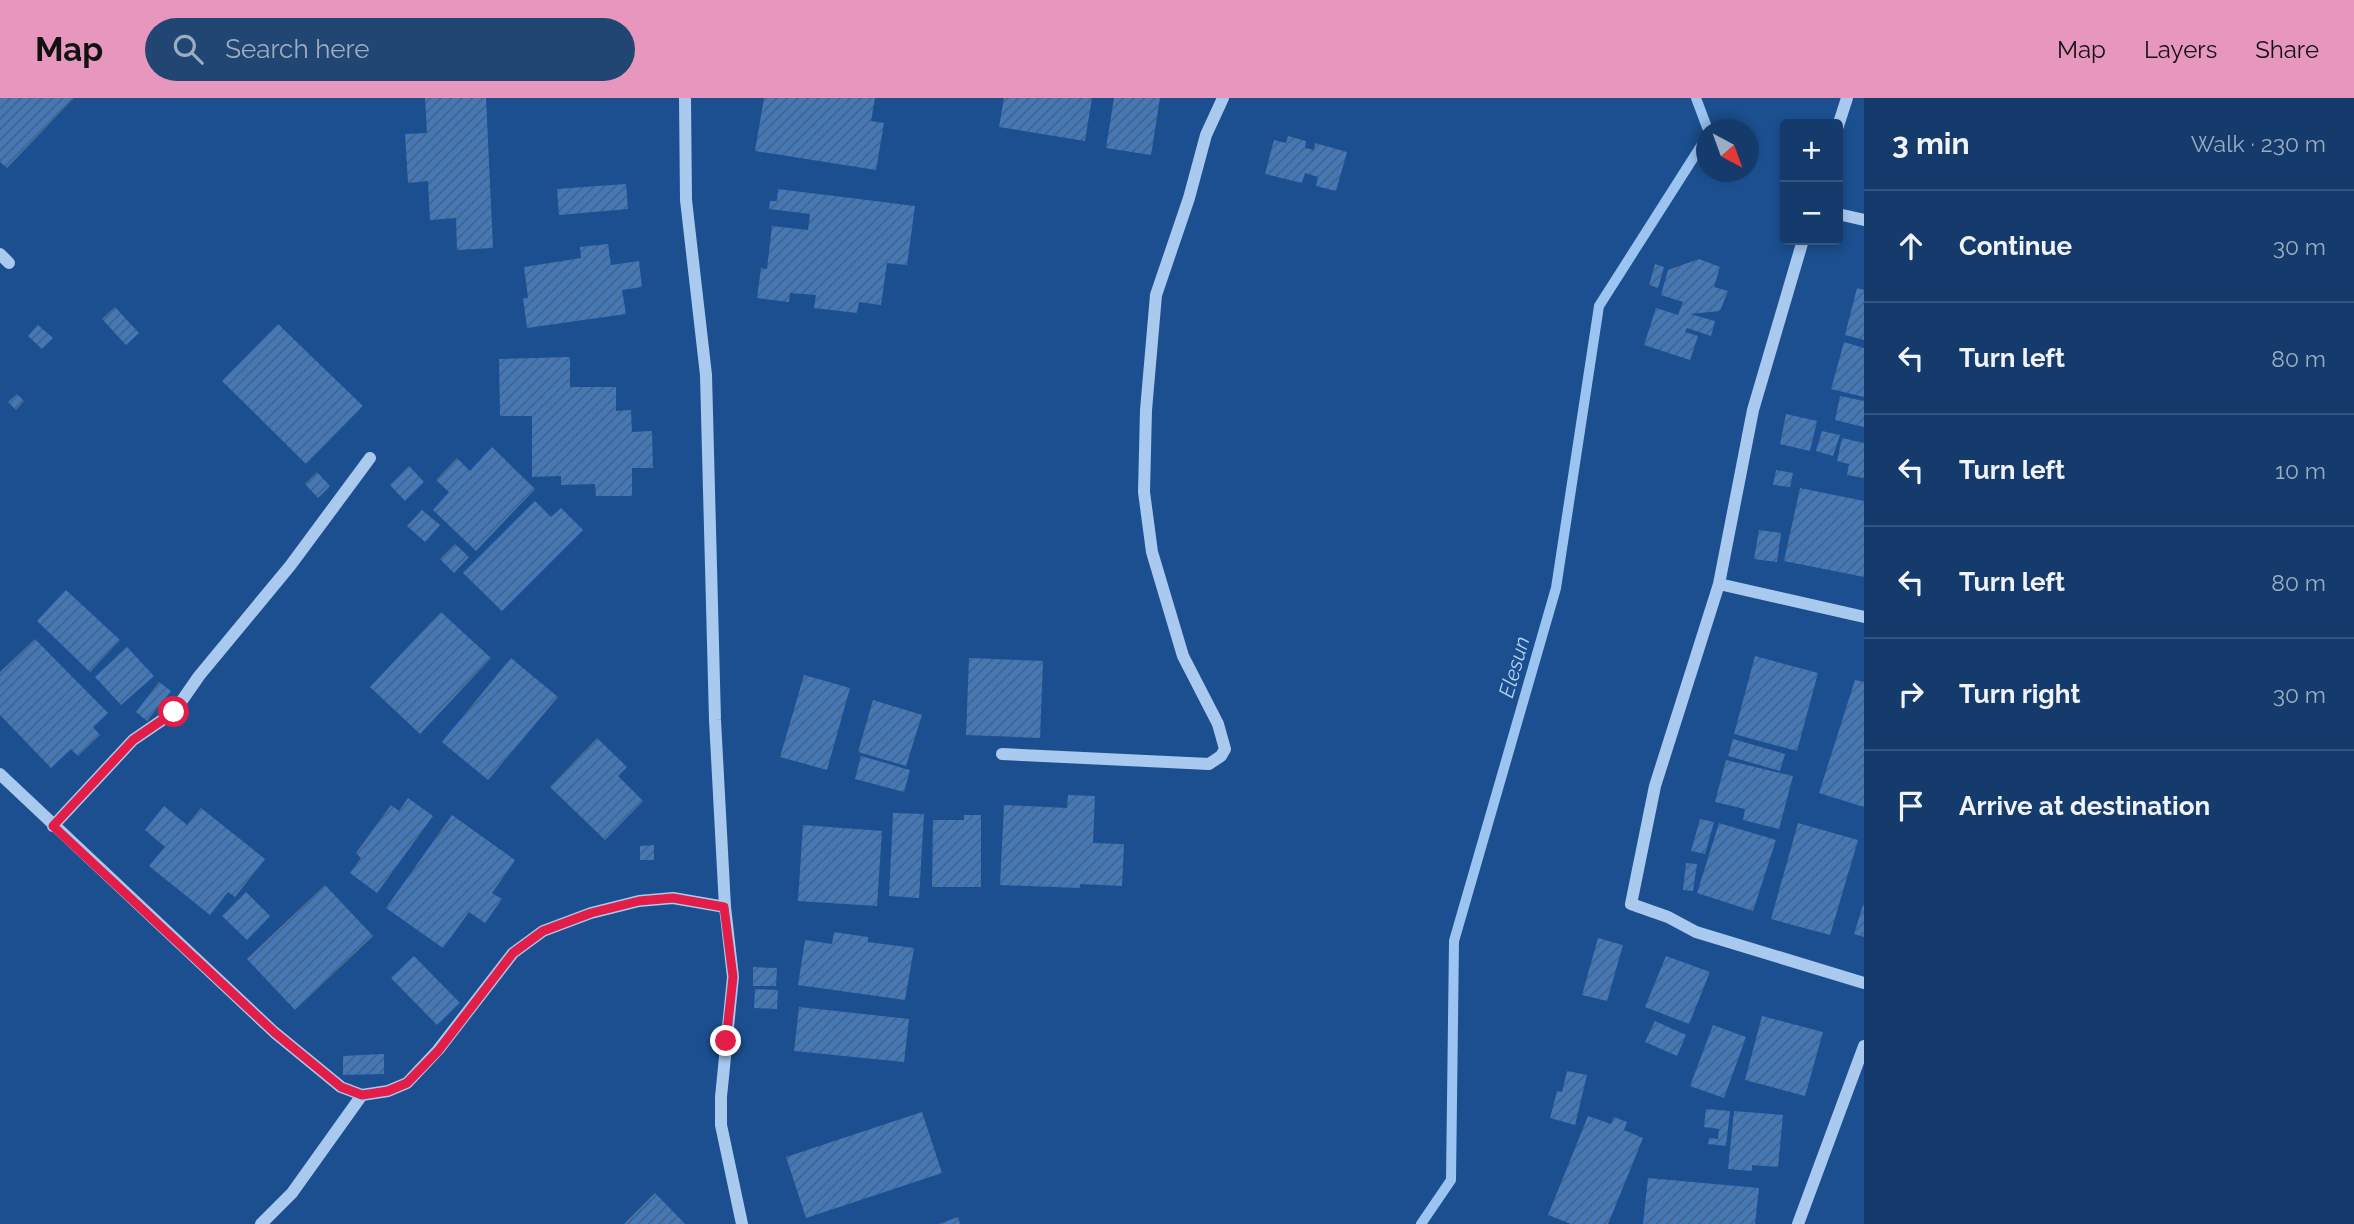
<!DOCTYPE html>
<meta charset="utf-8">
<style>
body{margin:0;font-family:Raleway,sans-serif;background:#214673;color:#f1f3f6}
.controls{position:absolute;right:21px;top:21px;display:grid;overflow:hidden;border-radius:7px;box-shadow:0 4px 10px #0003}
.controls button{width:63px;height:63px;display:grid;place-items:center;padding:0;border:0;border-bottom:2px solid #33557e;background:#143b6b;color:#f1f3f6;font:35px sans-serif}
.compass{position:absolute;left:1696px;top:21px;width:63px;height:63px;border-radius:50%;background:#143b6b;box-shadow:0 4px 10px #0003;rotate:139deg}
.stop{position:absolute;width:21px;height:21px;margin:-16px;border:5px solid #e11d48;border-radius:50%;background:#fff}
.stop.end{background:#e11d48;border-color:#fff;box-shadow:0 2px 7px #0008}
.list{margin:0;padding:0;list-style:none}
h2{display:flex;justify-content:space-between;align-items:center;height:91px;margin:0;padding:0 28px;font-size:30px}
h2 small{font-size:23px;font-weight:400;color:#9dadc1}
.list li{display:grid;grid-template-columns:46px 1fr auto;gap:21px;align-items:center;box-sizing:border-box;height:112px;padding:0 28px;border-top:2px solid #33557e}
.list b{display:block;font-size:26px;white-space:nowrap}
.list em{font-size:23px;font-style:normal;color:#9dadc1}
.icon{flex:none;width:38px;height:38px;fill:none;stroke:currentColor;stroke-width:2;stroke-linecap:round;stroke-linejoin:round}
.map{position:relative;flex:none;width:1864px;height:1126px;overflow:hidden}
header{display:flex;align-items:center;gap:42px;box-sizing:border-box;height:98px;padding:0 35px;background:#e797bd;color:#111}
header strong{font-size:33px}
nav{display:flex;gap:38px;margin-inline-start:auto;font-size:24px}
.search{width:490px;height:63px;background:#214673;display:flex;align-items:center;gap:18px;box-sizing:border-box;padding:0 24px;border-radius:38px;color:#9dadc1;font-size:26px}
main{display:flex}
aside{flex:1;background:#143b6b}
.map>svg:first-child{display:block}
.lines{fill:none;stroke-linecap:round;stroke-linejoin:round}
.stream{stroke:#9cc4f0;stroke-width:10}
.building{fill:url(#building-hatch)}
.minor{stroke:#a9c9ee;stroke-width:12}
.route{stroke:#e11d48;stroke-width:9}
.labels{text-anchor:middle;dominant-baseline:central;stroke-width:5;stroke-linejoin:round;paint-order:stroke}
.water-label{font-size:21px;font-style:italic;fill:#b5d3f5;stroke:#1b4f8f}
</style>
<header>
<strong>Map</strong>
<div class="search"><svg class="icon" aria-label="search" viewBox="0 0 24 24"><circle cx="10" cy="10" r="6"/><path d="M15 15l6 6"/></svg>Search here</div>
<nav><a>Map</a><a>Layers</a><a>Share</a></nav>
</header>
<main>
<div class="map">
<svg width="1864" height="1126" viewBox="0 0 1864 1126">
<defs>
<pattern id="building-hatch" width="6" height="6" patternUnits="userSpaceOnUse" patternTransform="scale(1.75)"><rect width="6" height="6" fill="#4478b7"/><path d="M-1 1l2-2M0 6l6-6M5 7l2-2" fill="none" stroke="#486282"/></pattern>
</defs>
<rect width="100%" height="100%" fill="#1b4f8f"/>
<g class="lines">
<path class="stream" d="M1696,0L1708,32
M1421,1126L1451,1082L1454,843L1556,490L1599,208L1706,40"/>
</g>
<path class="building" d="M0,0H74L7,70L0,64Z
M425,0H486L493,150L457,152L456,120L430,122L428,83L408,85L405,36L427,35Z
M764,0H875L871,23L884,25L876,72L755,53Z
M1004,0H1092L1085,43L999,29Z
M1114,0H1160L1151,57L1106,50Z
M1288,38L1306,43L1305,50L1314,52L1315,45L1347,54L1336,93L1316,88L1318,79L1305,75L1302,85L1265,76L1274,42L1286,45Z
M626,86L628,111L559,117L557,91Z
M778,91L915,108L907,167L887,165L881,207L859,204L857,215L814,210L816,197L790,195L789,204L757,200L761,170L767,171L772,128L808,132L810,116L769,111L770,103H777Z
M608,146L611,167L639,163L642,189L622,192L626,216L527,230L523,200H528L524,169L581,160L580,149Z
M1699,161L1720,169L1714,189L1728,193L1720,213L1690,216L1715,223L1711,238L1687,230L1685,234L1698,238L1690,262L1644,247L1656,210L1678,217L1683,204L1661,197L1668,172Z
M1655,166L1664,169L1658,190L1649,187Z
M1857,190L1864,192V242L1845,237Z
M115,209L139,235L126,247L102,221Z
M278,226L363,308L306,366L222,283Z
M38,227L53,240L42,251L28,238Z
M1844,244L1864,250V299L1831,291Z
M570,259V289H616V313L631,312L632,334L652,333L653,370H632V398H596L595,386L561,387V378L532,379V318H500L499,261Z
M17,296L24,303L16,312L8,304Z
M1840,298L1864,303V329L1835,322Z
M1786,316L1817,323L1810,353L1780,346Z
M1822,333L1840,337L1833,358L1816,353Z
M1842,340L1864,345V380L1847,377L1849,366L1837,363Z
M492,349L535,391L476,453L433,412L449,394L436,382L457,360L470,373Z
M409,368L424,384L405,403L390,387Z
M1776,372L1793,375L1790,389L1773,387Z
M317,374L330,388L318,400L305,386Z
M1800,390L1864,403V479L1784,463Z
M535,403L551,419L561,410L583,432L502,513L463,475Z
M422,412L440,427L425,444L407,428Z
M1759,432L1781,435L1777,464L1754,461Z
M455,446L469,459L454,475L440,461Z
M66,492L120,542L90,574L37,523Z
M441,514L491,560L420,636L370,589Z
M35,541L108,615L93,629L100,637L78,658L71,651L51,670L0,617V574Z
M127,549L154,578L121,607L95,579Z
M1755,558L1818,575L1797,653L1734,636Z
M511,560L558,599L488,682L442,644Z
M969,560L1043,563L1040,640L966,637Z
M804,577L850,590L827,672L780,659Z
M1855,582L1864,584V709L1819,695Z
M159,584L171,593L147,623L136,614Z
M873,602L922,617L906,668L858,654Z
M597,640L627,669L618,678L643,703L605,742L550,689Z
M1733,641L1785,656L1780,673L1728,658Z
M861,658L910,672L904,694L855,681Z
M1726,662L1793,678L1779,731L1743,722L1745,711L1715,704Z
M1068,697L1095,698L1093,745L1124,746L1122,788L1080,786V790L1000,787L1004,707L1067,710Z
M408,700L433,718L377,795L350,775L361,760L356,755L391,707L399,713Z
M164,708L187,727L201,710L265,761L235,799L228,794L210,817L149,768L165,749L145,732Z
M893,715L924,716L919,800L889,798Z
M452,717L515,762L492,795L502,801L485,825L469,814L443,850L386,810Z
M964,717H981V789H932L933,722H964Z
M1700,721L1714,724L1705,756L1691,753Z
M1719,725L1776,742L1753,813L1697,795Z
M1798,725L1858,742L1830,837L1771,821Z
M803,727L882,733L877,808L798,803Z
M654,747V762H640V748Z
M1686,765L1697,766L1693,793L1683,792Z
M325,787L373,838L295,912L247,861Z
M246,794L270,818L247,842L222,818Z
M1863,807L1864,808V839L1854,836Z
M834,834L868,839V844L914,850L905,902L798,887L805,842L832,846Z
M1598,840L1623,847L1607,903L1582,897Z
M414,858L460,905L437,927L391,880Z
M1666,858L1710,874L1689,926L1645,909Z
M753,869L777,870L776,888H753Z
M755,891L778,892L777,911L754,910Z
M799,909L909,921L904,964L794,953Z
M1762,918L1823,934L1805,998L1745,982Z
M1655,923L1686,937L1677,958L1645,944Z
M1713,927L1746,939L1724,1000L1690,988Z
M384,956V976L343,977V958Z
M1567,973L1587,977L1575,1027L1550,1020L1557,993L1562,994Z
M1706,1011L1730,1013L1726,1048L1708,1046L1709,1040L1718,1041L1719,1031L1704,1029Z
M1734,1013L1783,1017L1778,1069L1752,1067V1073L1728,1071Z
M922,1014L942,1075L806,1120L786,1059Z
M1588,1018L1611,1026L1614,1019L1627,1024L1624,1032L1643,1040L1608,1126H1571L1548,1117Z
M1648,1080L1759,1090L1755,1126H1643Z
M655,1095L685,1126H624Z
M958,1119L960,1126H939Z"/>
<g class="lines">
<path class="minor" d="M685,0L686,102L706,277L715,622L725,809L733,879L721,999V1027L742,1126
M1838,28L1847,0
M1838,116L1864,122
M1803,142L1753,312L1719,486L1655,688L1631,806L1668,819L1696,834L1864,885
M0,156L9,165
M1719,486L1864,519
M1002,656L1209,666L1221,658L1225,651L1218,626L1183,558L1152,454L1144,394L1146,312L1156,197L1189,100L1206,37L1223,0
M0,676L274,934L341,989L362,997L388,993L407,985L438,952L513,855L543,833L591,815L639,803L673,800L725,809
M53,728L133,642L174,614L199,578L290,468L370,360
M261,1126L292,1095L362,997
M1798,1126L1864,948"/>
</g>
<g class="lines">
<path class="route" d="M174,614L133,642L53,728L274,934L341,989L362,997L388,993L407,985L438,953L513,855L543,833L591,815L639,803L673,800L724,809L733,879L726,943"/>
</g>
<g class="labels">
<g class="water-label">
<text transform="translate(1514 569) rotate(-74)">Elesun</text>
</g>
</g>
</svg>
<div class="controls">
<button>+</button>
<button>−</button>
</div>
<svg class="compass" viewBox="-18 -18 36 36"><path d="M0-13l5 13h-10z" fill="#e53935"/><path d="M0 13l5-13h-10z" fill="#9dadc1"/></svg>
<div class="stop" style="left:174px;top:614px"></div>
<div class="stop end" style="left:726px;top:943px"></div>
</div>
<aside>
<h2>3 min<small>Walk · 230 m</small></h2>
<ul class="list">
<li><svg class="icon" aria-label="ahead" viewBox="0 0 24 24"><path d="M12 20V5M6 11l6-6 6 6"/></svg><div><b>Continue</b></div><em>30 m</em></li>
<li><svg class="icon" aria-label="left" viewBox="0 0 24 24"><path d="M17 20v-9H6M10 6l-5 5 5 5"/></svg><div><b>Turn left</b></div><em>80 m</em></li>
<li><svg class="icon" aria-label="left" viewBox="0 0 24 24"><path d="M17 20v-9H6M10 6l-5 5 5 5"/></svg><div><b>Turn left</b></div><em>10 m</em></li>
<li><svg class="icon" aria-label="left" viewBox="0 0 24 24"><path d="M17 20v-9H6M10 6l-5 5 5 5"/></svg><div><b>Turn left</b></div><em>80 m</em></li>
<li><svg class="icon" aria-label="right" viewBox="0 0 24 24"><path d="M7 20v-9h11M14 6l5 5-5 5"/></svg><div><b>Turn right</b></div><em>30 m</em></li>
<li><svg class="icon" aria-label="arrive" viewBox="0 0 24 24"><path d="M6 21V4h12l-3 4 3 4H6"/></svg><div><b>Arrive at destination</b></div></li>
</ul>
</aside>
</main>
